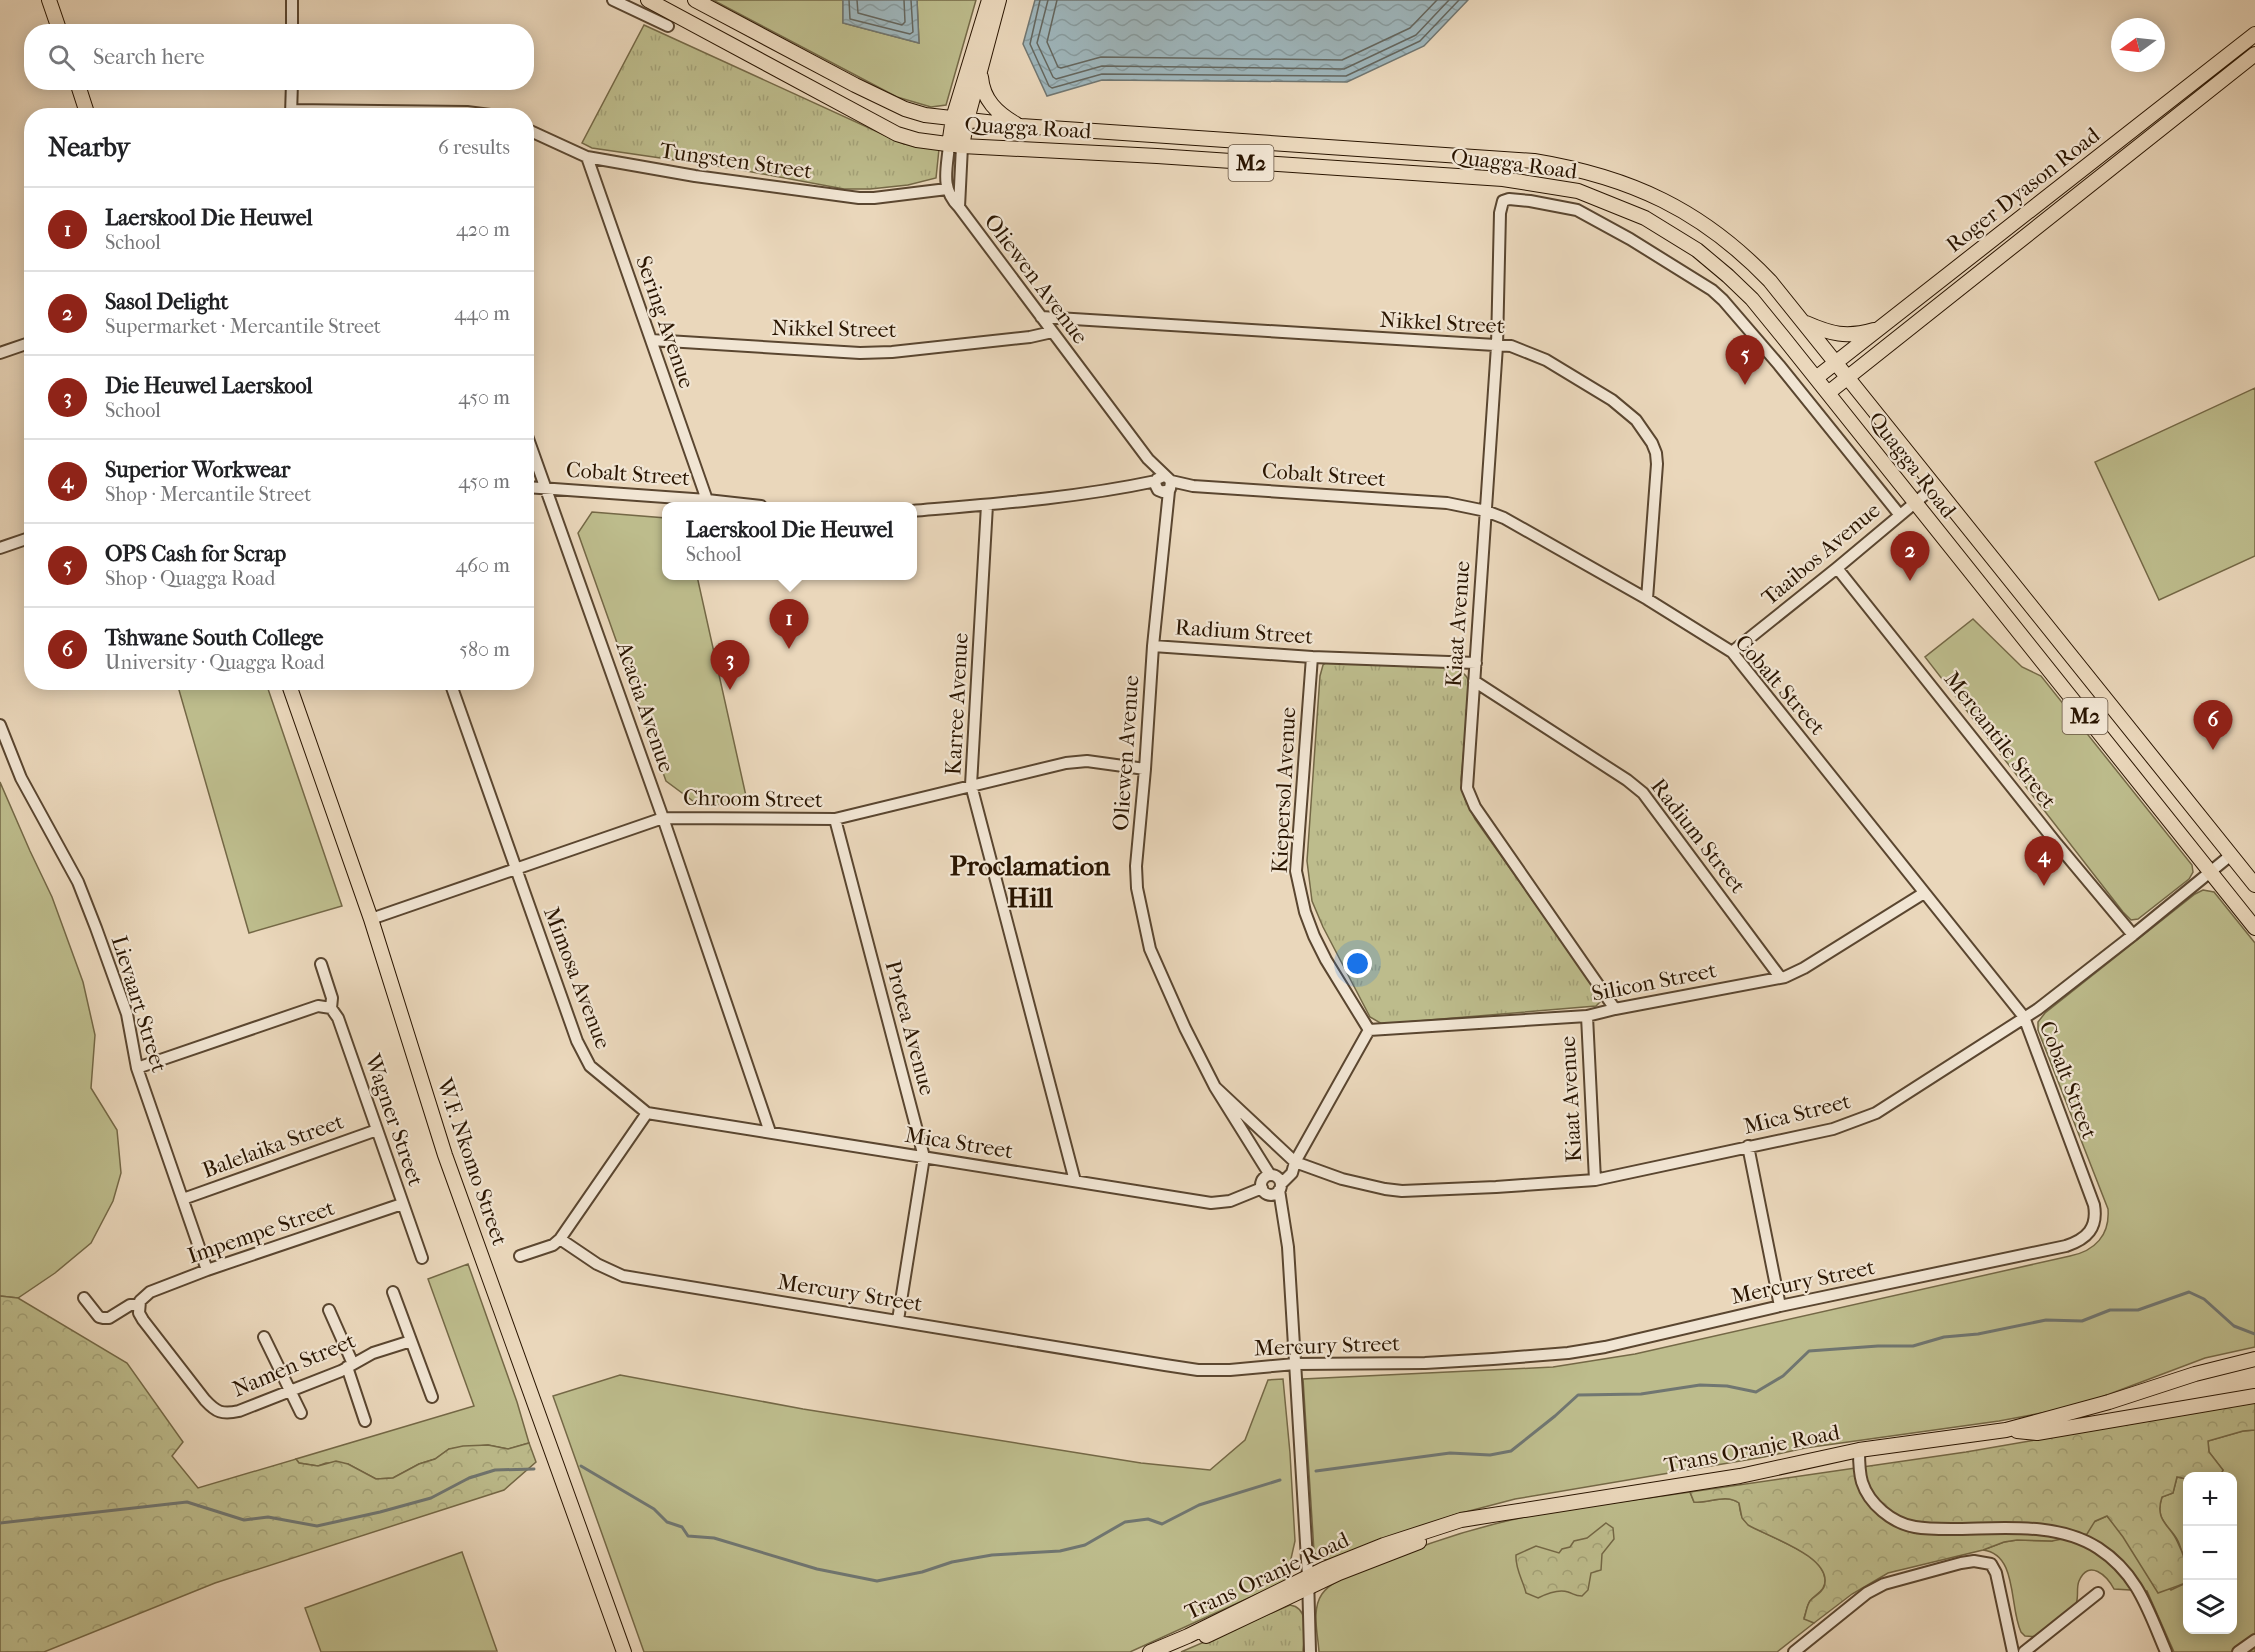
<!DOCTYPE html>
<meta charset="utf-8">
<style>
body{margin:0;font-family:"IM FELL French Canon",serif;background:#f6f6f6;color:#202124}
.controls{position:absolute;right:18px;bottom:18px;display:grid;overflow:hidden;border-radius:12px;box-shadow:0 3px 15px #0003}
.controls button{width:54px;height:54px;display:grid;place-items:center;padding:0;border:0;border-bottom:2px solid #e0e0e0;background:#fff;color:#202124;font:30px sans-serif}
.compass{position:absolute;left:2111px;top:18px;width:54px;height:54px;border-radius:50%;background:#fff;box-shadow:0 3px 15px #0003;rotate:255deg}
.you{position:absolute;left:1358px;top:964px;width:21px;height:21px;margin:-15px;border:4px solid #fff;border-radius:50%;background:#1a73e8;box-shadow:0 0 0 9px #1a73e833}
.badge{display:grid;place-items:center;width:39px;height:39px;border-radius:50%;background:#8f2418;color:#fff;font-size:20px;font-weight:700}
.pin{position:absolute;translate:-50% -50px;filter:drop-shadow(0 2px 3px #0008)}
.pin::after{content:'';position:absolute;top:32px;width:21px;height:18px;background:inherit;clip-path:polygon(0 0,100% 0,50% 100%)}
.popup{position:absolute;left:662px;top:502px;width:255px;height:78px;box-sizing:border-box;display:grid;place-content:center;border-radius:12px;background:#fff;filter:drop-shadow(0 2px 4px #0005);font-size:20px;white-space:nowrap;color:#757577}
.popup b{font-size:22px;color:#202124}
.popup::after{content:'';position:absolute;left:50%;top:100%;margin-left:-12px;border:12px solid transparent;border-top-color:#fff}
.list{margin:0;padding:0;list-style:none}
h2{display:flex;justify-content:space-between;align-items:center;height:78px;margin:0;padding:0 24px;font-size:26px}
h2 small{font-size:20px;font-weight:400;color:#757577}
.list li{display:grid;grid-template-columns:39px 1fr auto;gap:18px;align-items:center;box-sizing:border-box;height:84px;padding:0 24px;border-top:2px solid #e0e0e0}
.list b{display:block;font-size:22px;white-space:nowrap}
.list p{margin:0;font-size:20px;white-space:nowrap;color:#757577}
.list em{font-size:20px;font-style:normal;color:#757577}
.icon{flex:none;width:33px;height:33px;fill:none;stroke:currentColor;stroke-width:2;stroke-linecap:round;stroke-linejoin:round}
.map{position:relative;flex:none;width:2255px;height:1652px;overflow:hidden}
.search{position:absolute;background:#fff;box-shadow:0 3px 15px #0003;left:24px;top:24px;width:510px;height:66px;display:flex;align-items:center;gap:15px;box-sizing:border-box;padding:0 21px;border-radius:24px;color:#757577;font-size:22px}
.panel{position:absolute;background:#fff;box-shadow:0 3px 15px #0003;left:24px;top:108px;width:510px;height:582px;border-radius:24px}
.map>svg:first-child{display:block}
.grass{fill:#bdbc8c;stroke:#746846;stroke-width:1.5}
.forest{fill:url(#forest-crowns);stroke:#746846;stroke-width:1.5}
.park{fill:url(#park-tufts);stroke:#746846;stroke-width:1.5}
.water{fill:url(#water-waves);stroke:#707671;stroke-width:1.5}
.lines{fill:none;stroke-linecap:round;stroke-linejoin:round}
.shore{stroke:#64665e;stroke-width:1.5}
.stream{stroke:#707671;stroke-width:3}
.minor-casing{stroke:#5a4630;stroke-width:14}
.major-casing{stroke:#2a1501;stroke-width:16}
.minor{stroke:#f1e5d3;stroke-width:10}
.major{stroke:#ead7bb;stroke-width:14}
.labels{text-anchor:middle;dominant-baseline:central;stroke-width:4.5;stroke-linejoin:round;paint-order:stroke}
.shield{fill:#f1e5d3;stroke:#665340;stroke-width:1.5}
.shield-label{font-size:21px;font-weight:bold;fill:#2a1501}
.street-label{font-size:22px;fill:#2a1501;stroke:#f1e5d3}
.district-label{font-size:28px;font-weight:bold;fill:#2a1501;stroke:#f1e5d3}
</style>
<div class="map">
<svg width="2255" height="1652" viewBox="0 0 2255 1652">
<defs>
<pattern id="forest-crowns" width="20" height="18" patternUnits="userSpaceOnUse" patternTransform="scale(1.5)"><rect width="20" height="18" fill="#bdbc8c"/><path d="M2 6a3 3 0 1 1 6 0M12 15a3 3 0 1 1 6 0" fill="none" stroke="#a3a177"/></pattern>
<pattern id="park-tufts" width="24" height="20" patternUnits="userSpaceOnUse" patternTransform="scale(1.5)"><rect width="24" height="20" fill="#bdbc8c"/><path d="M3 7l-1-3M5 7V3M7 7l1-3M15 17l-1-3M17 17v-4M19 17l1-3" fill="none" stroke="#a3a177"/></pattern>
<pattern id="water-waves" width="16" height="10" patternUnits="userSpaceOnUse" patternTransform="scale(1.5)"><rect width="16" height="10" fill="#9eb6bc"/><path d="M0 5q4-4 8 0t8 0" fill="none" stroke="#889ca0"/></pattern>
</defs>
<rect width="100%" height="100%" fill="#ead7bb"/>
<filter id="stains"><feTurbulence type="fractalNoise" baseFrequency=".00333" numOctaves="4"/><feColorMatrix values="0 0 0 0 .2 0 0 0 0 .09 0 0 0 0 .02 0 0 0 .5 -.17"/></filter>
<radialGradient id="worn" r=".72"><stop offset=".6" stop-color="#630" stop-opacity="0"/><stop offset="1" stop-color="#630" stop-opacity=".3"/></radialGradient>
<path class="grass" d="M713,0H843V23L919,43L917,0H976L946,105L931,107L897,97Z
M2255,388V556L2159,600L2095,462Z
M592,512L666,518V576H697L748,805L697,804L666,781L578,533Z
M1973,619L2022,667L2041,676L2192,865L2193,872L2189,879L2138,919L2131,920L2123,912L1925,657Z
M177,683H266L342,906L249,933Z
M0,782L30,851L52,897L83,982L95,1035L91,1088L117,1130L121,1173L113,1201L91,1243L55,1273L18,1298L0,1296Z
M2203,890L2214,892L2255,943V1347L2205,1358L2091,1401L2052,1411L1999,1421L1805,1448L1764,1457L1515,1499L1454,1515L1328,1560L1317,1557L1314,1551L1303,1379L1553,1367L1635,1354L2070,1256C2095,1251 2110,1235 2108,1209L2038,1030V1022L2045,1013L2195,894Z
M468,1264L517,1402L529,1443L508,1449L488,1445L449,1449L435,1459L419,1464L393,1478L376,1479L348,1464L326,1463L318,1466L299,1463L296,1459L474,1406L428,1279Z
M620,1375L803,1409L1141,1463L1210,1470L1245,1440L1268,1380L1283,1379L1290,1453L1295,1541L1286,1581L1130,1652H644L553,1396Z
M2255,1430V1652H2174L2147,1591L2114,1589C2107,1576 2089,1558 2079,1581C2076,1588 2079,1596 2076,1604C2072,1610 2042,1633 2035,1636C2031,1637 2029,1636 2025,1636L2021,1632C2009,1607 2018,1554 1983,1550L2004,1542L2017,1540L2052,1541L2107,1516L2171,1590L2186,1583L2187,1580L2188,1630H2232V1476H2220L2223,1470L2209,1452L2208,1441L2243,1431Z
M2177,1477L2187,1479V1569C2184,1560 2182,1550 2178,1541C2170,1525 2154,1521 2162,1497L2173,1493Z
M1690,1492L1694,1502C1708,1504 1725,1493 1739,1503C1740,1509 1740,1516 1744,1520C1761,1538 1822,1549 1825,1579C1826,1591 1816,1593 1810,1601C1807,1605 1806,1613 1804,1618L1814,1623L1777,1652H1319C1318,1634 1311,1610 1322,1594C1331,1581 1351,1575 1365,1569C1420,1545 1477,1526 1535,1515C1586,1505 1638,1500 1690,1492Z
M462,1552L497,1651L321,1652L305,1608Z"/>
<path class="forest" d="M0,1296L18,1298L127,1363L183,1442L172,1456L198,1488L296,1459L299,1463L318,1466L336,1461L348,1464L376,1479L393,1478L419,1464L435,1459L449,1449L463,1446L488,1445L508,1449L529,1443L536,1462L504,1490L215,1583L44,1652H0Z
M2255,1402V1430L2243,1431L2208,1441L2209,1452L2223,1470L2220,1476H2188L2187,1479L2177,1477L2173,1493L2162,1497C2154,1521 2170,1525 2177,1541C2183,1553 2190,1570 2186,1583L2158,1593L2123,1537L2107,1516L2095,1521L2087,1534L2052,1541L2017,1540L2004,1542L1983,1550L1888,1573L1852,1594L1814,1623L1804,1619C1806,1613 1807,1605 1810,1601C1814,1596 1821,1594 1824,1587C1835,1557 1766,1536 1748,1525L1742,1518L1739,1503C1725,1493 1708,1504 1694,1502L1690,1492L1966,1452Z
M1606,1523L1613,1528L1614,1539L1602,1554L1601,1570L1591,1573L1588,1590L1582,1596C1575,1596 1574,1594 1568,1592C1559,1589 1546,1594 1538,1598L1526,1593C1523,1580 1515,1569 1516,1555L1536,1546L1559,1553L1562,1549L1570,1547L1574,1541L1587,1538Z"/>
<path class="park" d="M644,25L904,144L939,149L936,178L908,185L870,189H844L736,169L592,148L582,143Z
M1327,662L1451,667C1462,672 1468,674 1470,686L1461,780L1465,799L1475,819L1599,994L1600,1002L1596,1006L1382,1024L1370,1017L1323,927L1312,901L1307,861L1320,676L1323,665Z
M1290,1605C1311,1608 1304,1637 1303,1652H1181Z"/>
<path class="water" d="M843,0H917L919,43L843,23Z
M1035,0H1468L1424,46L1347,82L1102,80L1047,96L1023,44Z"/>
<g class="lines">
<path class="shore" d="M849,0L850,19L910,34L913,32L911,0
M857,0L858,13L902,25L905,22L904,0
M1040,0L1030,44L1049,86L1052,88L1102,74L1346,76L1420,41L1459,0
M1048,0L1037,43L1053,77L1056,79L1102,66L1344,69L1416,35L1449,0
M1057,0L1047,42L1058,67L1061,68L1101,57L1342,60L1410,28L1437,0"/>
<path class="stream" d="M581,1466L654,1509L667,1522L682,1527L688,1536L714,1538L817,1569L877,1581L922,1572L952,1562L992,1555L1060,1551L1085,1545L1125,1522L1148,1519L1162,1524L1199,1505L1280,1480
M1316,1471L1450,1453L1490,1455L1511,1451L1555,1416L1578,1395L1641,1394L1700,1385L1727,1386L1756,1392L1783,1376L1809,1351L1878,1346H1913L1944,1337L1978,1334L2046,1320L2082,1321L2110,1310H2138L2189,1292L2204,1299L2234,1326L2255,1334
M0,1523L187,1502L244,1520L268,1517L317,1526L380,1512L431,1498L469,1478L495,1470L534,1469"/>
<defs>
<path id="minor" d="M613,0L668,26
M292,32V0
M291,110L467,112L498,116
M291,115L292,82
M526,129L587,157L695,176L859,198H874L947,189
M949,145C947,169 940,188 959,207L1148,459L1171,481L1170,489L1163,492L1158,490L1155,484L1157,479L1164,476
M587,157L707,500
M959,207L962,146
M1041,317L1511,346L1546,360L1612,400L1636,420L1652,443L1656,453L1657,464L1647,599
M651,340L860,353L892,352L1030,337L1052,332
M0,353L32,342
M526,433L663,818L770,1132
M526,487L707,500L761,506
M1169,491L1153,646L1145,769L1136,866L1137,888L1150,949L1185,1028L1215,1087L1270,1175
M987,505L971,785L1075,1181
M912,511C993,504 1076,498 1156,481
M0,548L32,537
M1837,568L2057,844L2133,935
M1153,646L1312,657L1476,663
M1732,652L1837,568L1935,486
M1312,657L1296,871L1305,912L1314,936L1326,960L1369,1030
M1474,681L1627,780L1643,793L1780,977
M450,682L577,1041L590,1066L647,1113
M0,725L21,778L78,882L96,928L127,1014L137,1068L207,1270
M835,819L924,1157L898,1320
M371,919L663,818L835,819L1066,763L1087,761L1145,769
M321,964L332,998L331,1008
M1615,1009L1475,807L1467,788L1497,346L1500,213L1503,201L1509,199L1530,201L1577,210L1630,239L1712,290L1723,300L1779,365L1899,514
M1587,1016L1595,1180
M1369,1030L1587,1016L1615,1009L1785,977L1804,968L1924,893
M137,1068L318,1006L331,1008L338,1018L422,1258
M1215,1087L1295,1162L1342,1179L1385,1189L1402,1191L1496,1187L1595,1180L1833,1129L1876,1113L2038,1009L2133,935L2231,855
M647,1113L1211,1203L1230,1201L1262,1188
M1748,1146L1780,1306
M1261 1185a10 10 0 1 1 20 0a10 10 0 1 1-20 0Z
M1281,1184L1292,1173L1295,1162L1369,1030
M1279,1190L1288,1247L1308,1576L1310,1652
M183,1199L377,1130
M402,1204L207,1270L150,1292L140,1301L139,1313L143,1320L205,1400C216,1412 222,1415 239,1411L341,1371L373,1353L411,1341
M560,1239L597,1264L623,1276L1165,1365L1198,1370H1230L1295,1364L1425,1363L1493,1359L1568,1353L1605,1347L1780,1306L2066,1246C2087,1239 2098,1228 2094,1205L2024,1017L1732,652L1647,599L1504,518L1486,511L1447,503L1193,486L1171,481
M520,1256L553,1245L560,1239L647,1113
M393,1292L432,1397
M84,1298L99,1317L103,1318H109L130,1305H139
M329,1310L353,1364
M264,1337L301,1413
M347,1367L365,1421
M1859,1450C1859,1461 1859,1472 1862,1482C1869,1504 1892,1523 1915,1527C1926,1529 1939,1529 1951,1529C1999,1529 2056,1521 2098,1548C2138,1574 2148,1610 2166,1652
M1794,1652L1867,1593L1884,1584L1961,1563L1974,1561L1991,1564L1996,1573L2013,1652
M2024,1652L2098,1593
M2238,1652L2255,1640"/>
<path id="major" d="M49,0L60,32
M648,0L897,134L917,140L962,146L1157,156L1503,179L1578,191L1645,218L1697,250L1728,276L1752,299L1783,337L2255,928
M695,0L855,85L905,109L925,115L1021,126L1534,161C1631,177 1702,210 1770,281L2255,885
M981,77C983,100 997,113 1016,124
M77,82L88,116
M949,145L953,118L989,0
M962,146L967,120L999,0
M1806,323C1831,334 1846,338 1874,330
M1816,378L2255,34
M1828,393L2255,54
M288,682L371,919L445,1155L624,1652
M2017,1431L2037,1433L2255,1396
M1206,1636L1339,1573L1419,1542
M1150,1652L1188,1636L1324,1569L1384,1545L1461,1520L1740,1476L1859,1450L2006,1430L2109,1402L2195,1374L2255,1359"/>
</defs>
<use href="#minor" class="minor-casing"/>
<use href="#major" class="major-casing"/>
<use href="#minor" class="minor"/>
<use href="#major" class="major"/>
</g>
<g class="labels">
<g class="shield">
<rect x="1228.5" y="145" width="45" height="36" rx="4.5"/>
<rect x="2062.5" y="698" width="45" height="36" rx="4.5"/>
</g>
<g class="shield-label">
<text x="1251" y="163">M2</text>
<text x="2085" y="716">M2</text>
</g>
<g class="street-label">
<text transform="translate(1028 128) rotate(3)">Quagga Road</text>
<text transform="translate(736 161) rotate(8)">Tungsten Street</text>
<text transform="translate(1514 164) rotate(7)">Quagga Road</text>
<text transform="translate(2023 190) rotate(-38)">Roger Dyason Road</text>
<text transform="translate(1036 279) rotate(53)">Oliewen Avenue</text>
<text transform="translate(665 322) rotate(71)">Sering Avenue</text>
<text transform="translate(1442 323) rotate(3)">Nikkel Street</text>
<text transform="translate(834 329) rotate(1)">Nikkel Street</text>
<text transform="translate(1912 465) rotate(52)">Quagga Road</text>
<text transform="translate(628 474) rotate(4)">Cobalt Street</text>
<text transform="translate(1324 475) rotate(4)">Cobalt Street</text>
<text transform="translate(1821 554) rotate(-40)">Taaibos Avenue</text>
<text transform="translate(1458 624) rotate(-86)">Kiaat Avenue</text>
<text transform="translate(1244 632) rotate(4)">Radium Street</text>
<text transform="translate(1780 685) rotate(49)">Cobalt Street</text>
<text transform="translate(957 704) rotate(-87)">Karree Avenue</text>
<text transform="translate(645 707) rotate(71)">Acacia Avenue</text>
<text transform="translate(2000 740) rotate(52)">Mercantile Street</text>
<text transform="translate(1126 753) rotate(-86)">Oliewen Avenue</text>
<text transform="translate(1284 790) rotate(-87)">Kiepersol Avenue</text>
<text transform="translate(753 799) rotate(1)">Chroom Street</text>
<text transform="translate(1698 836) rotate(52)">Radium Street</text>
<text transform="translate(577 978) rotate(69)">Mimosa Avenue</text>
<text transform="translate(1654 982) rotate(-11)">Silicon Street</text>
<text transform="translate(139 1004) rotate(73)">Lievaart Street</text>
<text transform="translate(910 1028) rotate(75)">Protea Avenue</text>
<text transform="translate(2068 1080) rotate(69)">Cobalt Street</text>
<text transform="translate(1571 1099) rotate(-93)">Kiaat Avenue</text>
<text transform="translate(1797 1114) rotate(-14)">Mica Street</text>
<text transform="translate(394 1120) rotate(71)">Wagner Street</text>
<text transform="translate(959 1143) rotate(9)">Mica Street</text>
<text transform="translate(273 1146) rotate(-20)">Balelaika Street</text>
<text transform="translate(472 1162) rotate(71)">W.F. Nkomo Street</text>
<text transform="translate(261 1232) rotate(-19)">Impempe Street</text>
<text transform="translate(1803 1282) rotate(-12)">Mercury Street</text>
<text transform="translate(850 1293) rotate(9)">Mercury Street</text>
<text transform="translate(1327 1346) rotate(-2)">Mercury Street</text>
<text transform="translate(294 1365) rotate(-23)">Namen Street</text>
<text transform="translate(1752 1449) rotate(-11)">Trans Oranje Road</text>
<text transform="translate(1267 1576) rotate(-25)">Trans Oranje Road</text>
</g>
<g class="district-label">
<text x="1030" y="865">Proclamation<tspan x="1030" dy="32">Hill</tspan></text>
</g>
</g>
<rect width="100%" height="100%" filter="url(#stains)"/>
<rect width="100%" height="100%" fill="url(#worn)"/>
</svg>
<div class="controls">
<button>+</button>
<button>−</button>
<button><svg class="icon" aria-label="layers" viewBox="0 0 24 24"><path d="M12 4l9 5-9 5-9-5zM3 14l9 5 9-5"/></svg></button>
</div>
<svg class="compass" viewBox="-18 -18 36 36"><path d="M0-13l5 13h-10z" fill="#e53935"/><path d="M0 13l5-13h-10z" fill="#757577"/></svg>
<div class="you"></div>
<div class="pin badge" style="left:789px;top:649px">1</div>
<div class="popup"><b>Laerskool Die Heuwel</b>School</div>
<div class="pin badge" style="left:1910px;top:581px">2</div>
<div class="pin badge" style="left:730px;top:690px">3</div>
<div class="pin badge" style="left:2044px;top:886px">4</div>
<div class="pin badge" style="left:1745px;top:385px">5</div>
<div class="pin badge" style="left:2213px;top:750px">6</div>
<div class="search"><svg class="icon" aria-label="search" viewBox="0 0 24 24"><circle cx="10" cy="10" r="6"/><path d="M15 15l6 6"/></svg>Search here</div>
<section class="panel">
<h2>Nearby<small>6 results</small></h2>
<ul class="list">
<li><span class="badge">1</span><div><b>Laerskool Die Heuwel</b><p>School</p></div><em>420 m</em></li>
<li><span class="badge">2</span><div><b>Sasol Delight</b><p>Supermarket · Mercantile Street</p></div><em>440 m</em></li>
<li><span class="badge">3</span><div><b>Die Heuwel Laerskool</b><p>School</p></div><em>450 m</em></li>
<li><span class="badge">4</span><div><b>Superior Workwear</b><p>Shop · Mercantile Street</p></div><em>450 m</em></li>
<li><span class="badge">5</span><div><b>OPS Cash for Scrap</b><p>Shop · Quagga Road</p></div><em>460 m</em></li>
<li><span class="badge">6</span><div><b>Tshwane South College</b><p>University · Quagga Road</p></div><em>580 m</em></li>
</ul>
</section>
</div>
